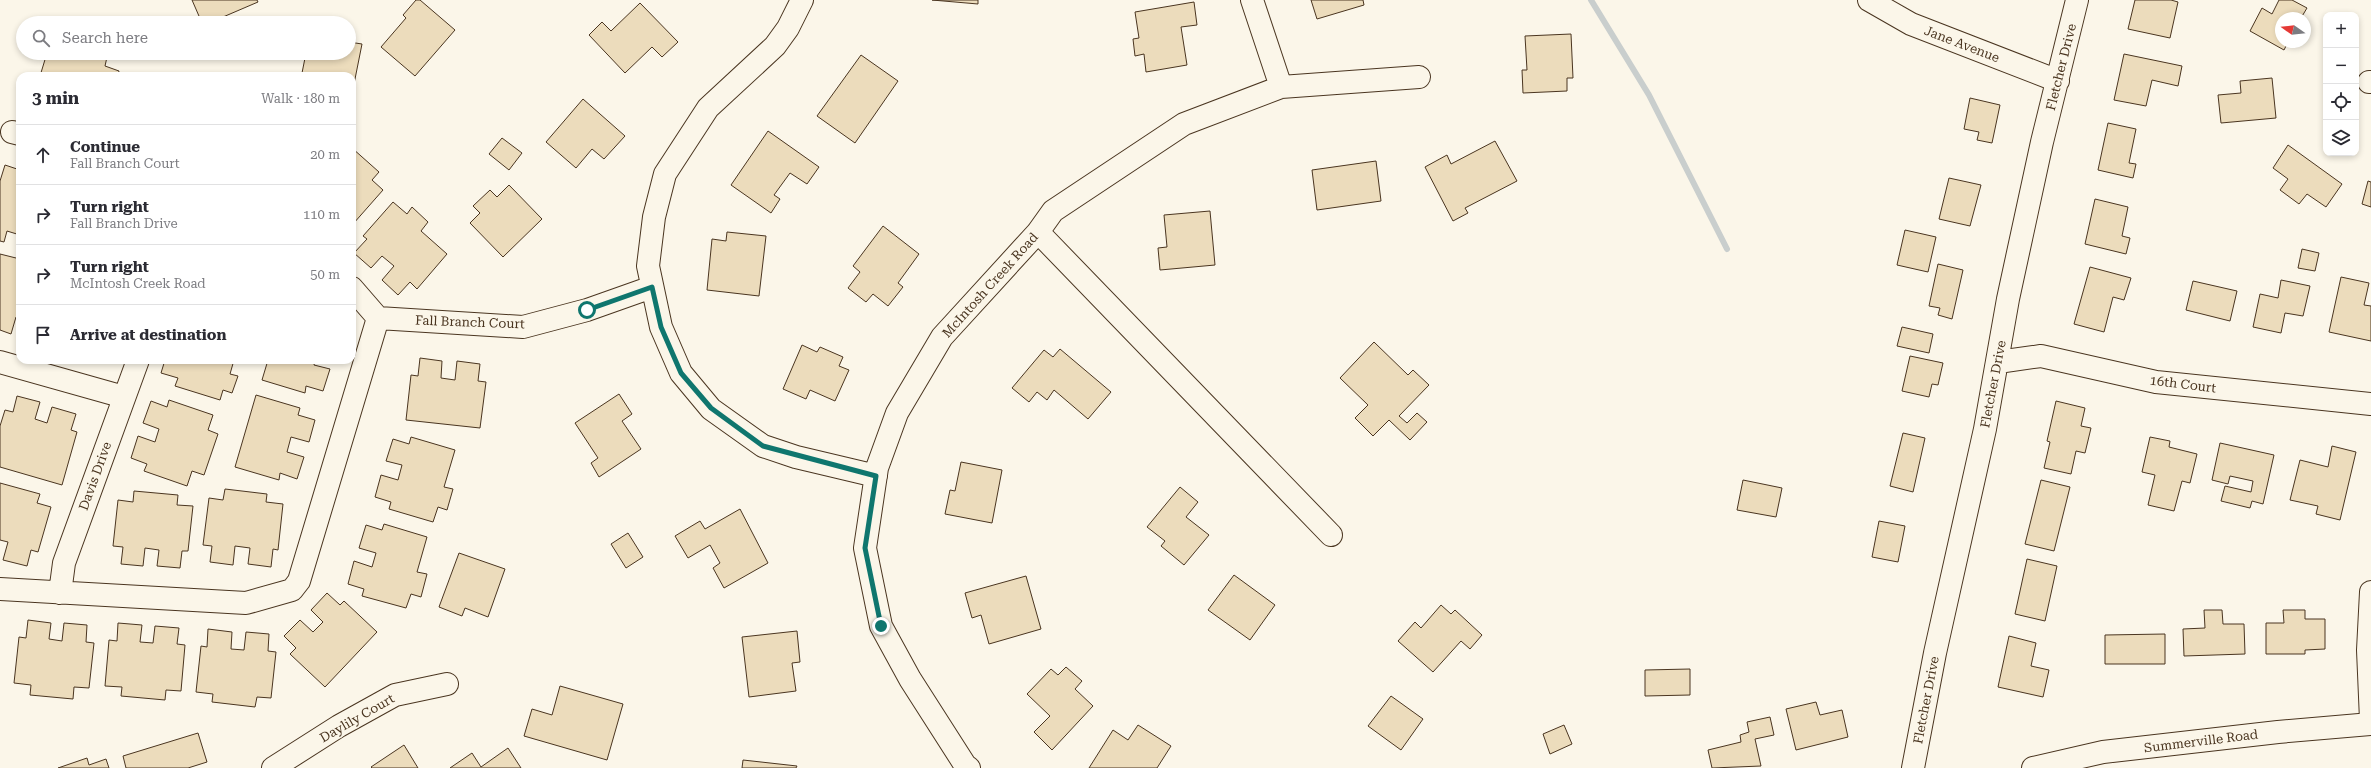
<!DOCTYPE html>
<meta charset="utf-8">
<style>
body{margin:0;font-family:"Roboto Serif",serif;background:#f2f2f3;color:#2b2b33}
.controls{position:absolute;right:12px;top:12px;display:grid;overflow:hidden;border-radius:8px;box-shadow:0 2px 6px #0003}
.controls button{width:36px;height:36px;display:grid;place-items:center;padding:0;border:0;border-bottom:1px solid #e1e1e2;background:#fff;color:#2b2b33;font:20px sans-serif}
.compass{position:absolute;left:2275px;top:12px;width:36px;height:36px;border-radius:50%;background:#fff;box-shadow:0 2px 6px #0003;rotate:284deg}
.stop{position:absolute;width:12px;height:12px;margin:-9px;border:3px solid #0f766e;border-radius:50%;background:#fff}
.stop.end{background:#0f766e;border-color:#fff;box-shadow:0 1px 4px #0008}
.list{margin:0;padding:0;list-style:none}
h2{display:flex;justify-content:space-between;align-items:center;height:52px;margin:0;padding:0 16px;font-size:17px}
h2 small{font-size:13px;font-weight:400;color:#7c7c81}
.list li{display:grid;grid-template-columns:26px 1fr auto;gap:12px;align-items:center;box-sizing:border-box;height:60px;padding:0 16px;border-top:1px solid #e1e1e2}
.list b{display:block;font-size:15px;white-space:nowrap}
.list p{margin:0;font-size:13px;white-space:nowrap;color:#7c7c81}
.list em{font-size:13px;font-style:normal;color:#7c7c81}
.icon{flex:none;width:22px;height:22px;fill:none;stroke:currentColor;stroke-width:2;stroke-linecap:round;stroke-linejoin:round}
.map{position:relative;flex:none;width:2371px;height:768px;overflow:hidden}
.search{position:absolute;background:#fff;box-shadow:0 2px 6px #0003;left:16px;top:16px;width:340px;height:44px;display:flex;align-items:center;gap:10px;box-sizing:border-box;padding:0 14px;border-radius:22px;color:#7c7c81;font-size:15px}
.panel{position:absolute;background:#fff;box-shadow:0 2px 6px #0003;left:16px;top:72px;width:340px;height:292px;border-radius:12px}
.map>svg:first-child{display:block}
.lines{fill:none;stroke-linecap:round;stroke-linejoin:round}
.stream{stroke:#c9cecd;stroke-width:6}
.building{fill:#ecdcbc;stroke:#4a3520}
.minor-casing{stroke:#4a3520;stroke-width:24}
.major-casing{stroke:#4a3520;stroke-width:24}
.minor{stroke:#fbf6e9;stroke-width:22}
.major{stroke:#fbf6e9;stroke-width:22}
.route{stroke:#0f766e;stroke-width:5}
.labels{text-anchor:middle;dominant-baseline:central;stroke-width:3;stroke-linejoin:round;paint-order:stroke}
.street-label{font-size:13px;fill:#4a3520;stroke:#fbf6e9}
</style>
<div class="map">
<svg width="2371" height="768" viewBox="0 0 2371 768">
<rect width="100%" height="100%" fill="#fbf6e9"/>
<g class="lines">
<path class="stream" d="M1591,0L1649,95L1727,249"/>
</g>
<path class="building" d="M192,0H257L258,2L209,23H202Z
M416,0H420L455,30L415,76L381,47L406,18L403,15Z
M932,0H978V4Z
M1311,0H1363L1364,5L1317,19Z
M2135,0H2171L2178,2L2170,38L2128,29Z
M2279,0H2292L2307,8L2301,18H2281V42H2288L2284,50L2250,31L2262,8L2272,14Z
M1194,2L1197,25L1181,27L1187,65L1146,72L1144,54L1135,56L1133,39L1139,38L1135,12Z
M640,3L678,42L662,57L652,47L625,73L589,35L602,22L611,31Z
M1571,34L1573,78H1567V91L1523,93L1522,70H1527L1525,36Z
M349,42L362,44L354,84L352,76H312L302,73L306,53H349Z
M47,53H93L107,57L105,66L119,71L118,76H40Z
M2124,54L2182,66L2178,86L2152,80L2146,106L2114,100Z
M861,55L898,81L855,143L817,116Z
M2272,78L2276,118L2221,123L2218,95L2241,93L2240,81Z
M1970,98L2000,105L1992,143L1977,140L1979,132L1964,129Z
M583,99L625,136L604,159L592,149L576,168L546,142Z
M2108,123L2136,129L2129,163L2136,164L2133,178L2098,170Z
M768,131L819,167L807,184L790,173L774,195L780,199L771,213L731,185Z
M502,138L522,153L509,170L489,154Z
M1495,141L1517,181L1465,208L1468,213L1453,221L1425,167L1447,155L1451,164Z
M2288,145L2342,184L2326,207L2307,194L2299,204L2280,190L2288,179L2273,168Z
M352,148L379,172L372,180L383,190L353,224Z
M1376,161L1381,201L1317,210L1312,170Z
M5,165L20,170V235L7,231L4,242L0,241V181Z
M1949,178L1981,185L1970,226L1939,219Z
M2368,181L2371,182V207L2362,204Z
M509,185L542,219L503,257L470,223L480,213L473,206L490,190L497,197Z
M2095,199L2128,207L2122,236L2130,238L2126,254L2085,244Z
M393,202L407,214L412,207L428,222L421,231L447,254L417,289L410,282L398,295L382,280L394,266L382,256L371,268L354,253L367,239L363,236Z
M1210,211L1215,265L1160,270L1158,248L1167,247L1164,215Z
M883,226L919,254L898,283L903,287L888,306L873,294L866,302L848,288L860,272L853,266Z
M1905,230L1936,237L1928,272L1897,265Z
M727,232L766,236L759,296L707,290L712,239L726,241Z
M2302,249L2319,253L2315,271L2298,268Z
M0,254L20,259V318L16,317L11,334L0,330Z
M1938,264L1963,270L1952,319L1938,315L1940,308L1929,306Z
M2090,267L2131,278L2124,300L2113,297L2104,332L2074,324Z
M2341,277L2369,283L2364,305L2371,306V341L2329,332Z
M2281,280L2310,286L2303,316L2285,313L2281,333L2253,327L2260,294L2278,298Z
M2193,281L2237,291L2230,321L2186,310Z
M1902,327L1933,334L1929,353L1897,346Z
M1374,342L1408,375L1413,370L1429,385L1399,416L1407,423L1417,413L1427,422L1410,440L1389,420L1373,436L1355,418L1368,405L1340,378Z
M802,345L817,352L820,347L843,357L839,366L849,370L835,401L810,390L806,399L783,389Z
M1060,349L1111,392L1088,419L1054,390L1047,400L1037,392L1029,402L1012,388L1044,350L1053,357Z
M1910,356L1943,363L1938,385L1932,384L1929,397L1902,391Z
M420,358L442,361L441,378L455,380L457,361L480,364L478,381L486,382L480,428L406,420L411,375L418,376Z
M165,360H234L230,374L238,376L232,393L223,390L220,400L175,386L178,378L161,373Z
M268,360H315L314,365L330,369L323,391L306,386L305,393L262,380Z
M619,394L632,414L622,421L641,449L599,477L591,463L598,458L575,423Z
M256,395L300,408L298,415L315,420L309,442L291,437L287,452L304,457L297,479L280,473L279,480L235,467Z
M17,396L40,402L35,419L47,423L52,407L76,414L71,430L77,432L62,485L0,467V426L5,410L13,412Z
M169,400L213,415L208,430L218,434L204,475L192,471L187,486L144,471L147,464L131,458L138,436L155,442L159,429L143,423L151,401L167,407Z
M2056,401L2085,408L2081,426L2091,428L2085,453L2076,451L2071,474L2044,468L2050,442L2047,441Z
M1903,433L1925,438L1913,492L1890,486Z
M411,437L455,450L444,487L453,489L447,510L438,507L433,522L389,509L391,502L375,497L381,475L398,480L402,465L386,461L393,439L409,444Z
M2150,437L2170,441L2169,447L2197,454L2190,483L2182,481L2174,511L2148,505L2155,475L2142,472Z
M2220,443L2274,455L2263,504L2252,501L2250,508L2221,501L2225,486L2251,492L2253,481L2230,476L2228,484L2212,480Z
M2332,446L2356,452L2340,520L2316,514L2318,506L2290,500L2300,460L2328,467Z
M961,462L1002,470L992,523L945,514L950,490L955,491Z
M1743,480L1782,488L1776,517L1737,510Z
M2041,480L2070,487L2054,551L2025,544Z
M0,483L40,494L37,503L51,507L38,552L31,550L27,566L3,560L8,542L0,540Z
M1180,487L1198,502L1186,517L1209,535L1184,565L1161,546L1165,541L1147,527Z
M225,489L267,494L266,502L283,504L278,550L273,549L271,567L248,564L250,548L235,546L233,565L210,562L212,546L203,545L209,498L223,500Z
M134,491L178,495L177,505L193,506L188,551H182L180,568L157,566L159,550L145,548L143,566L121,564L123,547L113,546L118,500L133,502Z
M740,509L768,563L724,588L713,568L720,563L710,545L688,558L675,536L700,521L705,529Z
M1879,521L1905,526L1898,562L1872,557Z
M384,524L427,537L417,572L427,574L421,597L411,594L406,608L362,596L364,589L348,584L354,561L372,567L376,553L359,548L366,525L382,530Z
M628,533L643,557L626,568L611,544Z
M459,553L505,569L488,617L465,608L462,616L439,607Z
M2027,559L2057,566L2045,621L2015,614Z
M1234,575L1275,605L1250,640L1208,610Z
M1026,576L1041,629L989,644L981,615L972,618L965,593Z
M327,593L340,605L344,601L377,632L325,687L290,654L296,648L284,636L300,620L313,632L323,622L311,610Z
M1441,605L1451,614L1455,610L1482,635L1470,649L1461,641L1433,672L1398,641L1415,622L1421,628Z
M2204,610H2222L2223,624H2244L2245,654L2184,656L2183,629L2205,628Z
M2283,610H2305V619H2325V649L2305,650V654H2266V623H2284Z
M28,620L51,623L49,639L62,641L64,623L87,625L86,642L94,643L89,688L74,687L73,699L30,695L31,685L14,683L19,637L26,638Z
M118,623L142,625L140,642L153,643L155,626L179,628L177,644L185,645L181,691L166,690L165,700L121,696L122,687L105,686L109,640L117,641Z
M208,629L232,632L231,649L244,650L246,632L269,634L268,651L276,652L271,698L257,697L255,707L212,702L213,694L196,692L201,646L207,647Z
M797,631L800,662L792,663L796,691L749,697L742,637Z
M2165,634V664H2105V635Z
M2009,636L2036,643L2031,666L2049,670L2043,697L1998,687Z
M1066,667L1082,681L1075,689L1093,706L1052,750L1034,732L1050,716L1027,694L1051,669L1058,675Z
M1690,669V695L1645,696V670Z
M560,686L623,704L607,760L524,736L532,709L552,715Z
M1391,696L1423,719L1401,750L1368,726Z
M1816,702L1820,715L1842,710L1848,737L1796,750L1786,709Z
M1770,717L1774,735L1755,739L1761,766L1712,768L1708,750L1741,742L1740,735L1749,732L1747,722Z
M1138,725L1171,746L1157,768H1089L1113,730L1128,740Z
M1564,725L1572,744L1550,754L1543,734Z
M198,733L207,762L188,768H126L123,756Z
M404,745L418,768H372L371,767Z
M508,748L521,768H450L472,753L481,767Z
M87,758L89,765L106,759L109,768H58Z
M743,760L797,766L796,768H742Z"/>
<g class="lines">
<defs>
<path id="minor" d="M802,0L788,28L775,46L708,108L665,174L654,217L648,266L661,327L681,373L711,409L763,446L796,457L876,476
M1252,0L1281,87
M1869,0L1911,24L2058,81
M2369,82H2371
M12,132L20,134
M1038,232L1331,535
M378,318L523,327L587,310L652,287
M0,362L124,397
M1998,362L2041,356L2156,382L2371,404
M0,589L246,603L292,590L299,581L378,318L352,288
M2371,592L2368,650L2371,720
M60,593L64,563L138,360
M273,768L339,726L395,695L447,684
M969,768L965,765L910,679L881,626L865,548L877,468L897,413L942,337L1038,232L1053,211L1184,124L1281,87L1419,77
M1913,768L1935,653L1985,429L2008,299L2042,142L2077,0"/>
<path id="major" d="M2033,768L2103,752L2278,732L2371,724"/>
</defs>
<use href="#minor" class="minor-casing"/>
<use href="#major" class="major-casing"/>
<use href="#minor" class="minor"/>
<use href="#major" class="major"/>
</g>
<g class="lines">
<path class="route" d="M587,310L652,287L661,327L681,373L711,408L763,446L876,476L865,548L881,626"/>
</g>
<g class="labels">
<g class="street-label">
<text transform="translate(1962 44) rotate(21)">Jane Avenue</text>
<text transform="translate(2061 67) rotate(-76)">Fletcher Drive</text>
<text transform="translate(990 285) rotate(-48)">McIntosh Creek Road</text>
<text transform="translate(470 322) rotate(2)">Fall Branch Court</text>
<text transform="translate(1993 384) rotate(-79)">Fletcher Drive</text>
<text transform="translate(2183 384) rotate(7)">16th Court</text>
<text transform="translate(95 476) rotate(-70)">Davis Drive</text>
<text transform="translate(1926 700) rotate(-79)">Fletcher Drive</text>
<text transform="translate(357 718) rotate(-30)">Daylily Court</text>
<text transform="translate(2201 741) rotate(-7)">Summerville Road</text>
</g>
</g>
</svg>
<div class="controls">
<button>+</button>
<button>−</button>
<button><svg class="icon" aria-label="locate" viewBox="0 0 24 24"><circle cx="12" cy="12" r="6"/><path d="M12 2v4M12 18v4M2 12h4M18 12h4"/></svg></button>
<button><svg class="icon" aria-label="layers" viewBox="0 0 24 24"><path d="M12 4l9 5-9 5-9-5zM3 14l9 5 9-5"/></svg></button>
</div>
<svg class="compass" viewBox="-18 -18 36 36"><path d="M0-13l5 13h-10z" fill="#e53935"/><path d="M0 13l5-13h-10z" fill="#7c7c81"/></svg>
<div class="stop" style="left:587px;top:310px"></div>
<div class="stop end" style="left:881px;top:626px"></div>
<div class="search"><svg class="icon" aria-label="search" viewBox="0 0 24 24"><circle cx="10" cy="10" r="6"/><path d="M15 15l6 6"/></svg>Search here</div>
<section class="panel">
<h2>3 min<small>Walk · 180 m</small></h2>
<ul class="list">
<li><svg class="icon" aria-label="ahead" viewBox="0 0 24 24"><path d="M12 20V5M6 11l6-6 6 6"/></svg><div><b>Continue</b><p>Fall Branch Court</p></div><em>20 m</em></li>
<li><svg class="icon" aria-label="right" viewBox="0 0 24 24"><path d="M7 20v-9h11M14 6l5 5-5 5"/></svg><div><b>Turn right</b><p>Fall Branch Drive</p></div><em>110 m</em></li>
<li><svg class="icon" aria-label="right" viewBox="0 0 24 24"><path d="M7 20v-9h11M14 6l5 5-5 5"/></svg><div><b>Turn right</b><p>McIntosh Creek Road</p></div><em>50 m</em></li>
<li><svg class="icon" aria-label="arrive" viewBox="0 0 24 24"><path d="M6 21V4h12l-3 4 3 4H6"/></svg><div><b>Arrive at destination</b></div></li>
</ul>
</section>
</div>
